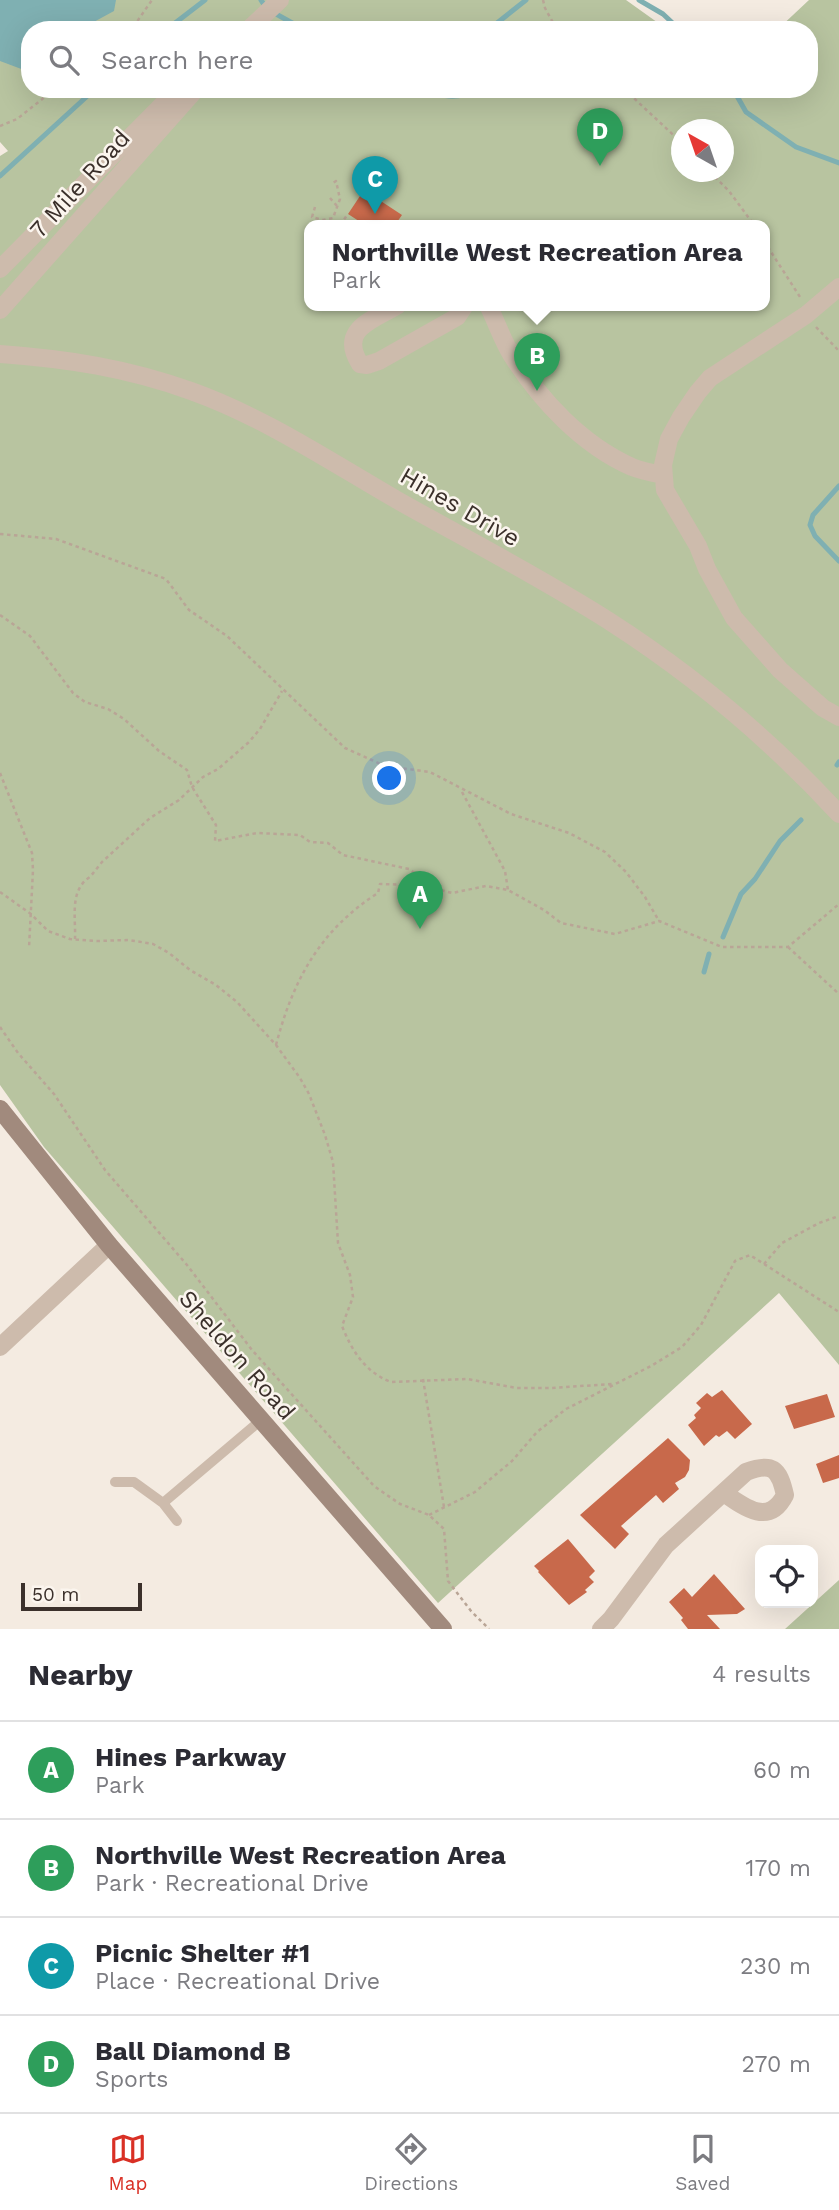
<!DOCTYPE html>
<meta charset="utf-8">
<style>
body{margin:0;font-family:"Work Sans",sans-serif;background:#f2f2f3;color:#2b2b33}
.controls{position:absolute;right:21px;bottom:21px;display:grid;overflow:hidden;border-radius:14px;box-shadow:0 7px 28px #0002}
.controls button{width:63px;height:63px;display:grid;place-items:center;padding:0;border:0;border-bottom:2px solid #e1e1e2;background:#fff;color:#2b2b33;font:35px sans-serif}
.compass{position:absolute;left:671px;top:119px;width:63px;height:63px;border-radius:50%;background:#fff;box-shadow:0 7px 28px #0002;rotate:320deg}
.scale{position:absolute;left:21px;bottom:18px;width:121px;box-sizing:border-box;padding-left:7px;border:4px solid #3b302b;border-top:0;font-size:19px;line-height:24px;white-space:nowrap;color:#3b302b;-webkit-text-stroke:5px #fbf5ee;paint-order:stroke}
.you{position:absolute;left:390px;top:779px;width:24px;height:24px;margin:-18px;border:5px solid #fff;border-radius:50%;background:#1a73e8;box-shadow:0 0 0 10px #1a73e833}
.badge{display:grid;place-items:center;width:46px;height:46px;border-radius:50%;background:#d93025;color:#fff;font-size:23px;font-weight:700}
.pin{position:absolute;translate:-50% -58px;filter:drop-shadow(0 2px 4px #0008)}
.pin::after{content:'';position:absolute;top:37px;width:24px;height:21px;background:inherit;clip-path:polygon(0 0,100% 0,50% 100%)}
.popup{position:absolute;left:304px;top:220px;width:466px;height:91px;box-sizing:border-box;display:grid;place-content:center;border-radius:14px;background:#fff;filter:drop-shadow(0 2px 5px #0005);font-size:23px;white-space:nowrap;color:#7c7c81}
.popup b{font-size:26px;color:#2b2b33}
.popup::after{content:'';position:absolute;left:50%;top:100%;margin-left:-14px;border:14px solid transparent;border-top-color:#fff}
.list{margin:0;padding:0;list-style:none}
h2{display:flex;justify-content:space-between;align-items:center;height:91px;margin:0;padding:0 28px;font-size:30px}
h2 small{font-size:23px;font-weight:400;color:#7c7c81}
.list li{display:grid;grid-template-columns:46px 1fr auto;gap:21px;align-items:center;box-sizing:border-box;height:98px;padding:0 28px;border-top:2px solid #e1e1e2}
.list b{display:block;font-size:26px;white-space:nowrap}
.list p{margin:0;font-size:23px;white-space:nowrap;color:#7c7c81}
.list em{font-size:23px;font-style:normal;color:#7c7c81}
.icon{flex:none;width:38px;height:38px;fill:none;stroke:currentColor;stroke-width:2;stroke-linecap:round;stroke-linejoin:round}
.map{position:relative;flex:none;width:839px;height:1629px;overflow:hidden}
.search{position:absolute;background:#fff;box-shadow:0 7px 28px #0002;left:21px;right:21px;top:21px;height:77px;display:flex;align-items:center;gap:18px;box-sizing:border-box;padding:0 24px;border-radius:28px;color:#7c7c81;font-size:26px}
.sheet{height:483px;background:#fff}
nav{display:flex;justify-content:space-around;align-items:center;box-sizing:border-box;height:98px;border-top:2px solid #e1e1e2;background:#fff;font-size:19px;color:#7c7c81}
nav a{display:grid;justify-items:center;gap:4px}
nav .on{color:#d93025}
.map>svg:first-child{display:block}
.green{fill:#b8c4a0;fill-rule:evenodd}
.water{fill:#7fb0b2}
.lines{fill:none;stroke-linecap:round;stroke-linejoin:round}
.stream{stroke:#7fb0b2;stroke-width:5}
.building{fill:#c8694b}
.path{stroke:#b9a596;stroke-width:2.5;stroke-dasharray:3.5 3.5;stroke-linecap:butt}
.service{stroke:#cdbbac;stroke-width:10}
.minor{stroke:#cdbbac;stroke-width:18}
.tertiary{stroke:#cdbbac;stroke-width:18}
.secondary{stroke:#a18a7d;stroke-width:18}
.labels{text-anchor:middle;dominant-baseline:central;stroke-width:5;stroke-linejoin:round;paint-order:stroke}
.street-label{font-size:24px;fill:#3b302b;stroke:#fbf5ee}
</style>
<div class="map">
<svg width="839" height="1629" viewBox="0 0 839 1629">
<rect width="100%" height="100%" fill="#f4ebe1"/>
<path class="green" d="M0,0H626L668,30H30V89H809V30H777L809,0H839V1365L779,1293L438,1603L44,1147L0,1085V156L8,151L0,142ZM682,130H724V172H682ZM309,225H764V305H309Z
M839,1580V1629H785Z"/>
<path class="water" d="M0,0H116L114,11L79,30H30V66L24,70L0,61Z"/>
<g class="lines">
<path class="stream" d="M261,0L267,9L305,30
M639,0L663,14L680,30
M166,30L205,0
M492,30V27L526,0
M421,89C440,96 458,101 476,89
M733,89L746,112L796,147L839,163
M0,176L95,89
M839,486L813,515L810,525L815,536L839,561
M837,765L839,762
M723,937L741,894L755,879L780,841L801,820
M704,972L709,954"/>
</g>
<path class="building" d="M364,190L402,215L395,225H365L348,214Z
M722,1390L752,1424L735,1439L727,1431L719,1437L716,1435L704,1446L688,1425L696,1418L694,1415L701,1408L696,1403L707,1393L712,1397Z
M827,1394L835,1417L794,1429L785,1406Z
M668,1438L690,1460L689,1470L685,1477L675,1483L679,1489L663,1503L656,1495L621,1526L629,1534L615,1549L580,1515Z
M839,1455V1478L823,1483L816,1464Z
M568,1539L595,1571L589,1577L594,1582L585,1590L587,1592L569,1605L538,1572L539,1571L534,1566Z
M714,1574L745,1609L737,1614L707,1615L720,1629H688L681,1620L683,1618L669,1602L684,1588L692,1597Z"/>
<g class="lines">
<path class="path" d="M543,0L545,8L557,30
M127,30L136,23L152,0
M624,89L682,143
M0,126L17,119L55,89
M710,172L729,191L754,225
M330,198L337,206
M315,207L312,217L323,220L333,218L340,199L336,181L333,183
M340,225L348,214
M764,241L800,297
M816,327L839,351
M0,534L56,539L166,579L189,610L227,636L345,748L385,766L430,772L511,814L569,833L605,852L626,872L645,897L659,921
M0,615L30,636L73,693L85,702L108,709L124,719L159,751L187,770L192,787L216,825L215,841L257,833L300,835L310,842L328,843L343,855L409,869L422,878L431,888
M0,773L32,853L33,870L29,948
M462,792L505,871L508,890
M0,892L31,914L48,931L70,939L97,941L129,940L153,944L169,953L190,970L216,985L237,1002L276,1045L300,1078L309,1094L325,1135L333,1162L338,1243L350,1275L353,1297L342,1326C352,1351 365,1372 391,1382L467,1379L517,1388H551L612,1384
M75,939C76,918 69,890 90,877L102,862L150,818L179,800L203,777L218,769L249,742L260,729L282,691
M788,947L839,994
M0,1027L18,1053L54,1094L105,1170L187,1265L252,1350L374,1486L400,1504L429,1515L444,1529L448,1581L471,1611L489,1629
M276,1045C293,980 320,930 378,893L380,884L422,885L452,893L486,886L508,890L544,910L561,923L615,934L659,921L722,947H788L839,904
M764,1264L782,1243L819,1223L839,1216
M423,1379L444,1507
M429,1515L475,1492L512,1461L537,1432L566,1409L651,1366L682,1347L701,1325L735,1261L750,1255L839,1312"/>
<path class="service" d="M115,1482H134L163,1503
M177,1521L163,1503L261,1420"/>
<path class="minor" d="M839,287L806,315L710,378L698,392L681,417L669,439L663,465L665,490L698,546L707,569L734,618L780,670L823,708L839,717
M398,305C373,320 338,329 360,364L367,365L379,361L457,317L465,305
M488,305C496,321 502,339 511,354C540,400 582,445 632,467C642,471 653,473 663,475
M0,1347L109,1245
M601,1629L611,1619L666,1545L746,1472C772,1462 779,1468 785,1495C769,1526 745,1508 724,1493"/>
<path class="tertiary" d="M248,30L280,0
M0,269L178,89
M0,310L196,89
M0,354C68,359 127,368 191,391C264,417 331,462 397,500C468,540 540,577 609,621C693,675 771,740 839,814"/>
<path class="secondary" d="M0,1109L109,1245L443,1629"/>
</g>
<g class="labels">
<g class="street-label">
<text transform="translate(80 184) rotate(-48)">7 Mile Road</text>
<text transform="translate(460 507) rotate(30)">Hines Drive</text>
<text transform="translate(237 1355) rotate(49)">Sheldon Road</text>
</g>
</g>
</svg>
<div class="controls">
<button><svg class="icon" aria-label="locate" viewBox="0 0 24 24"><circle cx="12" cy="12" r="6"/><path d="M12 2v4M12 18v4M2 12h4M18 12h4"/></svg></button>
</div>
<svg class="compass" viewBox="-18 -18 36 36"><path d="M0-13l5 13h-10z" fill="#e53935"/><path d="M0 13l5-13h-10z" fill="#7c7c81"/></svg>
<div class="scale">50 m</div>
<div class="you"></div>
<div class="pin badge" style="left:420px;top:929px;background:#2e9e5b">A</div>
<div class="pin badge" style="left:537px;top:391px;background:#2e9e5b">B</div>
<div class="popup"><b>Northville West Recreation Area</b>Park</div>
<div class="pin badge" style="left:375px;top:214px;background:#0f9aa8">C</div>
<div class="pin badge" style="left:600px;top:166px;background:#2e9e5b">D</div>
<div class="search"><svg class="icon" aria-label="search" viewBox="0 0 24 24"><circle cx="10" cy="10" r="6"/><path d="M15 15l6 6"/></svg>Search here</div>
</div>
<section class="sheet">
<h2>Nearby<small>4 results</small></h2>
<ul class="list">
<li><span class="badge" style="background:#2e9e5b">A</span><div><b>Hines Parkway</b><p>Park</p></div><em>60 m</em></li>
<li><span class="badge" style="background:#2e9e5b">B</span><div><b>Northville West Recreation Area</b><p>Park · Recreational Drive</p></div><em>170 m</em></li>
<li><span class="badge" style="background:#0f9aa8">C</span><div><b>Picnic Shelter #1</b><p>Place · Recreational Drive</p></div><em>230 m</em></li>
<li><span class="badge" style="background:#2e9e5b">D</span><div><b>Ball Diamond B</b><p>Sports</p></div><em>270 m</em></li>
</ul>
</section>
<nav>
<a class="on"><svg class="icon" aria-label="map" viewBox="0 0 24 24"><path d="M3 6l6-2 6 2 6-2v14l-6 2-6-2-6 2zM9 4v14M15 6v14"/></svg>Map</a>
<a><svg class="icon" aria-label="directions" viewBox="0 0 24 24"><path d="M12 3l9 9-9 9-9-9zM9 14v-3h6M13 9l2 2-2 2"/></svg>Directions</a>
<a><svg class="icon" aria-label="saved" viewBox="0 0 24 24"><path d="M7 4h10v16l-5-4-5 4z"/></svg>Saved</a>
</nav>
